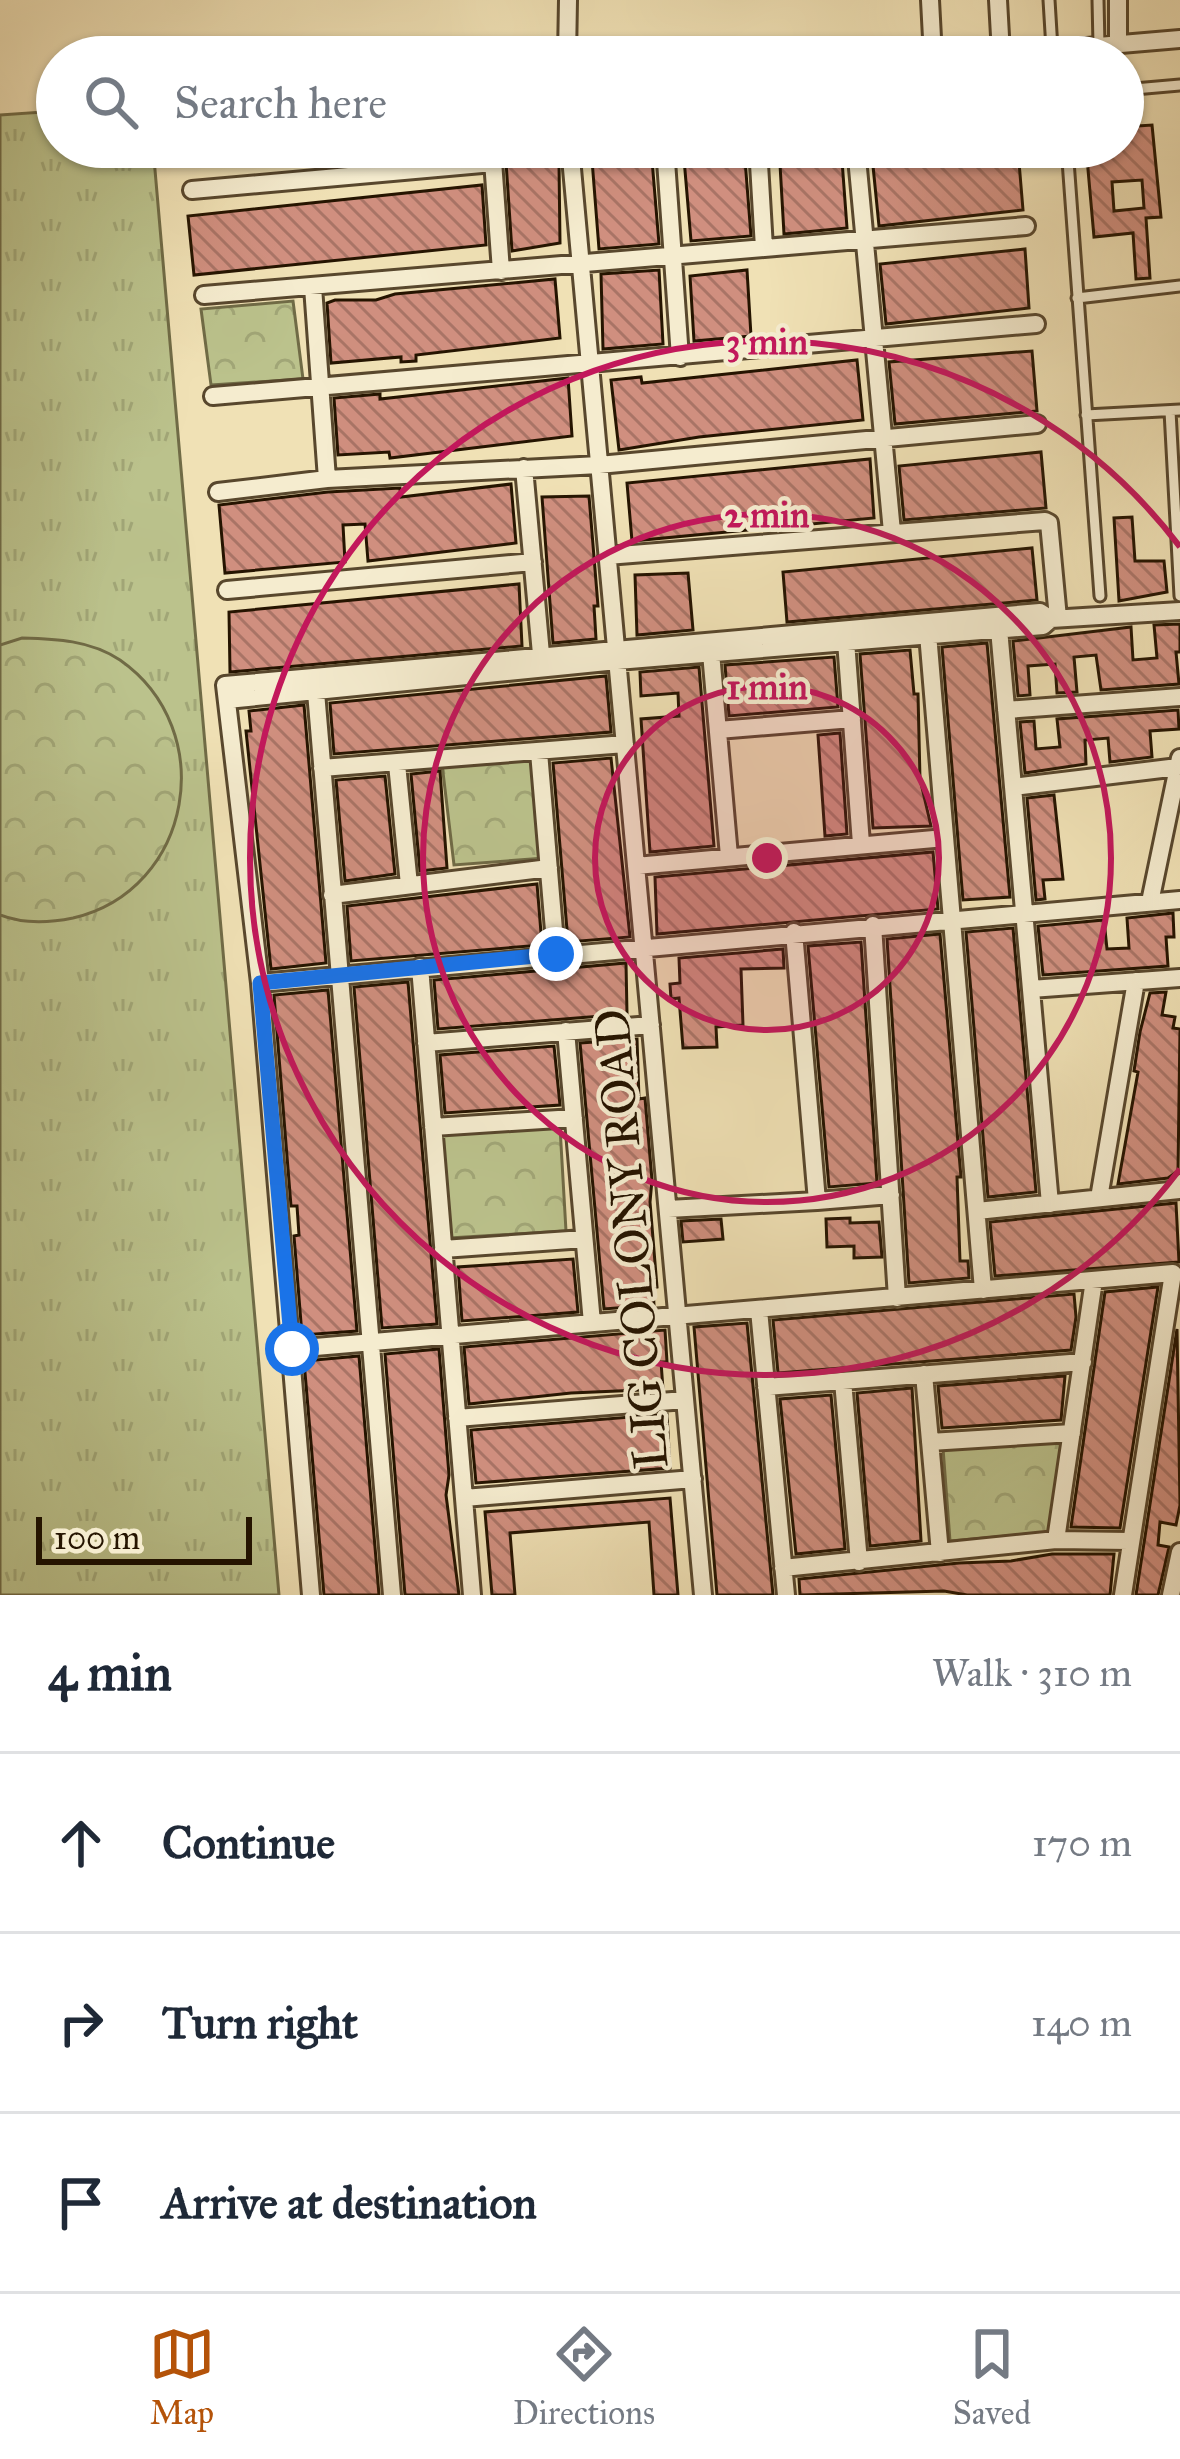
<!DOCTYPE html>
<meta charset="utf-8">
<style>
body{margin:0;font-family:"IM FELL Great Primer",serif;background:#f2f2f3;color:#1f2937}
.scale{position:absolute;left:36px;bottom:30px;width:216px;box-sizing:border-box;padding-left:12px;border:6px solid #251400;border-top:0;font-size:33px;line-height:42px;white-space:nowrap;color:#251400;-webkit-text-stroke:9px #f5eccf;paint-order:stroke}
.stop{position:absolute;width:36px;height:36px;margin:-27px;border:9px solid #1a73e8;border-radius:50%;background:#fff}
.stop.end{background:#1a73e8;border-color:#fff;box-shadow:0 3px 12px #0008}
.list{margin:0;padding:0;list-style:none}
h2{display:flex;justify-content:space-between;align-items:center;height:156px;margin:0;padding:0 48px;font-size:51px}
h2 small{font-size:39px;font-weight:400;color:#747a83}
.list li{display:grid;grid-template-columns:78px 1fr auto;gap:36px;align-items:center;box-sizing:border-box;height:180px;padding:0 48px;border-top:3px solid #e0e1e3}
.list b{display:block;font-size:45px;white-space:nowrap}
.list em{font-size:39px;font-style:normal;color:#747a83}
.icon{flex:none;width:66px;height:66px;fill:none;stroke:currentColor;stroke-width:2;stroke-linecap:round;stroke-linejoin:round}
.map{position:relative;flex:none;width:1180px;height:1595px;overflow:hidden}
.search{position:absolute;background:#fff;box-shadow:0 3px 9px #0004;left:36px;right:36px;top:36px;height:132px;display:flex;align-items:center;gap:30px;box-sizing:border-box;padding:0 42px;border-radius:66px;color:#747a83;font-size:45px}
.sheet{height:696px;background:#fff}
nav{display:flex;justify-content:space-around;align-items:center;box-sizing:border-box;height:168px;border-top:3px solid #e0e1e3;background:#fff;font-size:33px;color:#747a83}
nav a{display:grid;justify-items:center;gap:6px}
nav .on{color:#b45309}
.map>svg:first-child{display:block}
.grass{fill:url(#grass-tufts);stroke:#706b46;stroke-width:3}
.park{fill:url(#park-crowns);stroke:#706b46;stroke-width:3}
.building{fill:url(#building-back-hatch);stroke:#251400;stroke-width:3;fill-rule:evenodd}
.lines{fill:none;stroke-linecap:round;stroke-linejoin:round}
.service-casing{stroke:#58472d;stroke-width:15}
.minor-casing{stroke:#58472d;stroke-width:22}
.service{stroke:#f5eccf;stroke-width:9}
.minor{stroke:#f5eccf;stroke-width:16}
.route{stroke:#1a73e8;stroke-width:15}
.ring{fill:none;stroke:#c2185b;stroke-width:6}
.labels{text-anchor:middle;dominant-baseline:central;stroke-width:9;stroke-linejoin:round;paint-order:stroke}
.street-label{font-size:48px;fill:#251400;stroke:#f5eccf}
.centre{fill:#c2185b;stroke:#f5eccf;stroke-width:6}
.ring-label{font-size:36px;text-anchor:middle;font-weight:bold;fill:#c2185b;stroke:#f5eccf;stroke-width:9;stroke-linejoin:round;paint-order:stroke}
</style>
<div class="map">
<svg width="1180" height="1595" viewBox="0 0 1180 1595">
<defs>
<pattern id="grass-tufts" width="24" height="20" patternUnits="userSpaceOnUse" patternTransform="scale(3)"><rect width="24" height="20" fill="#bbc28c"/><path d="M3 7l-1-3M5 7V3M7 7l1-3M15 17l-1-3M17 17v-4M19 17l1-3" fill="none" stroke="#a1a677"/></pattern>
<pattern id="park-crowns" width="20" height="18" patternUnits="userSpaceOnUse" patternTransform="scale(3)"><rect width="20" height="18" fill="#bbc28c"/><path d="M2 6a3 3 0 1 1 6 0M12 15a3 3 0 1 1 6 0" fill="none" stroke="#a1a677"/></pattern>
<pattern id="building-back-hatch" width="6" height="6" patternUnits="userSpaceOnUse" patternTransform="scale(3)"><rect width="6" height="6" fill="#d08f7f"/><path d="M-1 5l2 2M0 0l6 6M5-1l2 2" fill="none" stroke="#a97466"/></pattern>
</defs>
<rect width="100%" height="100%" fill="#f0e1b5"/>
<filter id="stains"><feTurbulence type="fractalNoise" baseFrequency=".00167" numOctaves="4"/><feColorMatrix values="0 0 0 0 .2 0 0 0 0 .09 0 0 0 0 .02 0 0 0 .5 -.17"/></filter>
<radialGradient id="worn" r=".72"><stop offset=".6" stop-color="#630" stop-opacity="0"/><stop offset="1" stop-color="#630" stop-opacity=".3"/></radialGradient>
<path class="grass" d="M57,111V147H153L279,1595H0V115Z"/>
<path class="park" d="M293,301L303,379L211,385L201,309Z
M22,638C56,639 90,640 120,660C220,730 193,890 73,918C49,923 23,924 0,915V645Z
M536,755L545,858L454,865L442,764Z
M560,1127L566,1231L449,1238L442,1135Z
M1063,1440L1051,1532L950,1541L943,1448Z"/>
<path class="building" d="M1152,125L1161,217L1146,218L1150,278L1136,279L1133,233L1094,237L1086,147H1123V127ZM1142,180L1144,208L1114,211L1112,182Z
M505,147H552L553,164H559L560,243L512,251Z
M591,147L651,148L659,244L599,249Z
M683,147H744L751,236L691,241Z
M779,147H841L847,228L784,234Z
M1018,150L1023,210L879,226L873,166Z
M482,185L486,245L194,275L188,216Z
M1025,249L1029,308L886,324L880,264Z
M659,270L663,344L603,349L601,274Z
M747,270L751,336L694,341L690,276Z
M555,279L560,338L416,355V361L401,362V357L331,363L327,303L335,300H376L395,294Z
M1032,351L1037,411L895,424L889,362Z
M857,360L863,420L699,437L619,450L611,380L641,377L642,383Z
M568,378L572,436L390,458L389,452L338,455L334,398L380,394V399Z
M1041,452L1046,508L904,520L899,466Z
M870,459L874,518L632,541L627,483Z
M511,484L516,543L368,561L365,524L343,525L345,562L225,573L219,505L328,492L400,488L401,497Z
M589,496L598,606H594L596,639L553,643L542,497Z
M1132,517L1135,561H1164L1167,592L1119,601L1114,518Z
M1032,548L1037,600L787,622L783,572Z
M688,573L693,630L637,635L635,575Z
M519,584L522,646L230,672L229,612Z
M1180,624V652H1176L1179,684L1101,690L1096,655L1074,657L1077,692L1057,693L1055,664L1028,666L1030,695L1018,696L1013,641L1131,627L1133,660L1157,658L1154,625Z
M987,643L1010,897L963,900L942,647Z
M910,650L914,694H918L920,779L931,826L873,828L860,654Z
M834,657L838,707L729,716L725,665Z
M699,667L714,846L650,852L641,719L679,716L678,693L641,696L640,672Z
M606,676L611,732L334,754L330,703Z
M304,705L326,963L271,969L246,731H251L249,711Z
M1178,710L1179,729L1150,731L1152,757L1110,762L1108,738L1085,740L1086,764L1025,773L1020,722L1034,721L1036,749L1060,747L1057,719Z
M840,733L847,834L825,836L818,735Z
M611,758L630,937L568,942L553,763Z
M440,771L447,868L420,871L411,774Z
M385,776L395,874L345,881L336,780Z
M1054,795L1063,879L1043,880L1045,899L1036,900L1027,798Z
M933,852L938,909L657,934L655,877Z
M537,884L542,945L351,961L347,906Z
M1173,913L1174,937H1166L1168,966L1043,975L1038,926L1104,920L1107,949L1129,948L1127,918Z
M1013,928L1036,1192L988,1197L966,932Z
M940,934L961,1177H957L960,1261H968L969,1278L909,1283L887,939Z
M861,942L877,1183L829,1187L808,946Z
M783,949L784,968L741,969L743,1025L716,1027L717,1047L683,1048L679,998L671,999L670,984L680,983L679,958Z
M626,963L627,1014L438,1029L434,980Z
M408,982L437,1324L382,1328L354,987Z
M328,990L357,1331L302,1335L294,1236L299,1235L297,1206H291L274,995Z
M1166,992L1162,1015L1175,1017L1173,1028L1180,1029L1178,1171L1168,1178L1118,1184L1138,1072L1134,1071L1140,1032L1150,993Z
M637,1039L639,1099L645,1098L652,1180L650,1202L657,1287L653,1288L654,1305L604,1309L580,1043Z
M554,1046L560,1105L445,1113L440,1055Z
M1176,1203L1179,1262L995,1276L990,1222Z
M850,1218V1223L879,1222L882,1257L854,1258V1246L827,1247L826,1219Z
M721,1219L723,1239L683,1242L681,1221Z
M573,1259L578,1312L462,1321L458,1267Z
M1158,1287L1120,1528L1071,1527L1105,1292Z
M1074,1294L1076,1317L1071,1350L778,1373L773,1320Z
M747,1323L773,1595H717L694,1327Z
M1177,1329L1180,1505L1176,1525L1160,1522L1158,1545L1169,1547L1158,1595H1136Z
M665,1330L667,1362H661L663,1389L571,1393L469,1404L464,1347Z
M439,1349L449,1475L446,1495L459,1595H405L385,1354Z
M359,1356L379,1595H324L304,1361Z
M1065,1376L1061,1420L942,1428L938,1386Z
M912,1388L921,1541L870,1546L857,1393Z
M831,1395L845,1549L796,1554L780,1399Z
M667,1414L670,1468L476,1483L471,1430Z
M670,1498L678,1595H654L649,1522L510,1533L515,1595H492L485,1512Z
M1052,1554H1114L1110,1595H967L944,1591L800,1595L799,1579L959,1563L1011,1561Z"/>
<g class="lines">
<defs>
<path id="service" d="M1049,0L1052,49
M1098,0L1099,45
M1123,90L1180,85
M1067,147L1100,596
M1077,298L1180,286
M1170,411L1180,596
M1086,415L1180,410"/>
<path id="minor" d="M930,0L933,57
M998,0L1001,54
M1118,0V44
M567,57L568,0
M970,57L1180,39
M492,147L501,271
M570,147L703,1595
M665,147L680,357
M758,147L764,248
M856,147L892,532
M192,190L493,163
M313,287L327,479
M204,295L1026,226
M213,396L1036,324
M524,468L541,654
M218,492L327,479L599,465L1037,424
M607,556L1045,521L1049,523L1058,618
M227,590L533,562
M999,629L1050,1204
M928,634L983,1290
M846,641L861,844
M711,653L729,856
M316,692L392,1595
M227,700L617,661L1043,626L1051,619
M1006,710L1180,697
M718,730L852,719
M539,752L556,954
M397,764L409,885
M322,768L625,744
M1013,787L1178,767
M636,866L945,838
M332,895L549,868
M1150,902L1180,758
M873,925L897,1298
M794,932L817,1201L891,1195
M420,967L472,1595
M260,983L1180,900
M1031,989L1180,978
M566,1031L592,1323
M426,1043L651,1025
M433,1127L574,1118
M1099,1198L1136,981
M668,1209L817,1201
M977,1211L1179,1190L1180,1183
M443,1249L584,1239
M759,1310L786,1595
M292,1349L1173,1273L1123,1595
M924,1374L940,1553
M843,1381L859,1562
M766,1387L1083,1362
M457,1418L685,1400
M930,1442L1072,1433
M464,1498L693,1479
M1056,1540L1094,1280
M783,1568L1056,1540L1129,1541
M311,1595L260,983L225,685L1040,612L1051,619L1180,611
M1171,1595L1180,1552"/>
</defs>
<use href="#service" class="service-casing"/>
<use href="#minor" class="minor-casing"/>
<use href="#service" class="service"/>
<use href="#minor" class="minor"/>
</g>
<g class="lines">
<path class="route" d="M292,1349L260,983L556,954"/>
</g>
<circle cx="767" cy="858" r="172" fill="#c2185b" fill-opacity=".12"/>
<g class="ring">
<circle cx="767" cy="858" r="172"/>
<circle cx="767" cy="858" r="344"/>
<path d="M1180 1169A517 517 0 1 1 1180 547"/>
</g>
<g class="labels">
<g class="street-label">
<text transform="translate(631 1239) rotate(-95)">LIG COLONY ROAD</text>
</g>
</g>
<circle cx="767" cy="858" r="18" class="centre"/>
<g class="ring-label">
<text x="767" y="354">3 min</text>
<text x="767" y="527">2 min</text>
<text x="767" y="699">1 min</text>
</g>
<rect width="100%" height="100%" filter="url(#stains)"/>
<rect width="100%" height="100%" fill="url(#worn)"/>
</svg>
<div class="scale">100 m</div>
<div class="stop" style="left:292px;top:1349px"></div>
<div class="stop end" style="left:556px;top:954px"></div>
<div class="search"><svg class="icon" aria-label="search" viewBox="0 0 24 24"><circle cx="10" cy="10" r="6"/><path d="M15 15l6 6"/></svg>Search here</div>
</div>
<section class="sheet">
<h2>4 min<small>Walk · 310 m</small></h2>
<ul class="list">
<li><svg class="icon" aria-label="ahead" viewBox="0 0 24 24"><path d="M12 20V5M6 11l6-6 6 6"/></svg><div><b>Continue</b></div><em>170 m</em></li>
<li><svg class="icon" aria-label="right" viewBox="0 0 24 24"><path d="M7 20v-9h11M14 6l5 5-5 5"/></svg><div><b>Turn right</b></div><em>140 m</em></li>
<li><svg class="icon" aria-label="arrive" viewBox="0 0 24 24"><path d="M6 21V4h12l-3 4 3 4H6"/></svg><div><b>Arrive at destination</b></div></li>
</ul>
</section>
<nav>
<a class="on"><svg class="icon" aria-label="map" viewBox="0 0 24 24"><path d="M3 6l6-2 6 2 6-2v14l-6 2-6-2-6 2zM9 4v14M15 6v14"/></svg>Map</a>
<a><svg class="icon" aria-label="directions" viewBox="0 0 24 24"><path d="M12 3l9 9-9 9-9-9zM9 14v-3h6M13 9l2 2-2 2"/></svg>Directions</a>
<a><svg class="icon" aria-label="saved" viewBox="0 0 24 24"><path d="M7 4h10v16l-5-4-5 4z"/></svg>Saved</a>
</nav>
